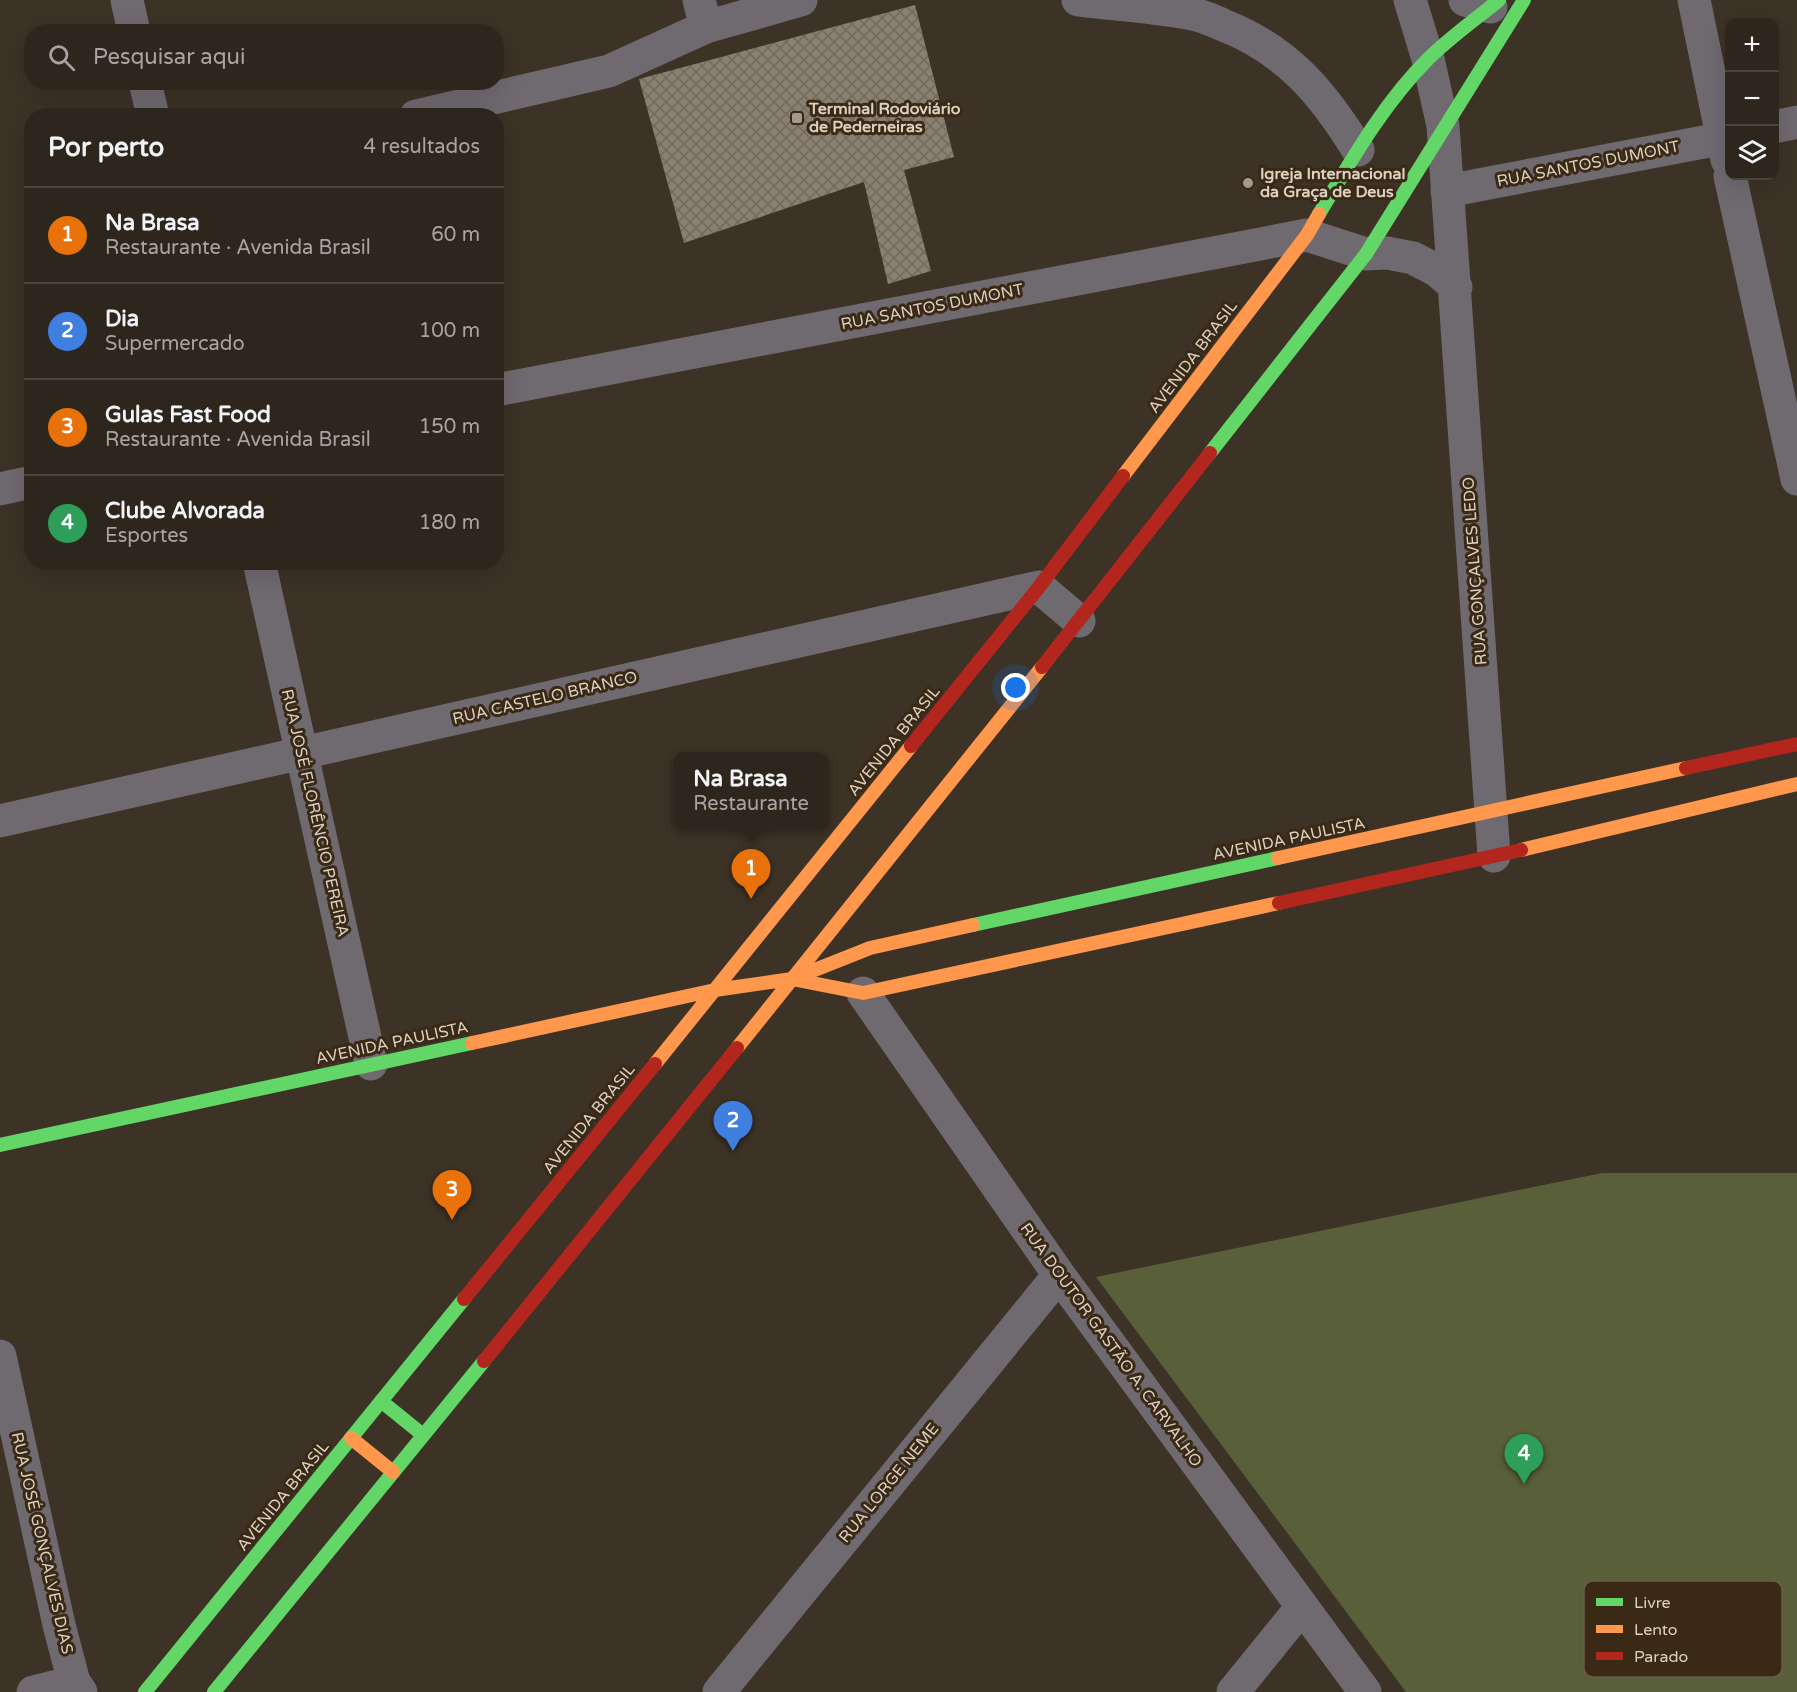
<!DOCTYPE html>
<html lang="pt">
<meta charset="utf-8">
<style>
body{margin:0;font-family:"Varela Round",sans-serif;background:#393229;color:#f1f3f6}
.controls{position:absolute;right:18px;top:18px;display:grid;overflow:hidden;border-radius:12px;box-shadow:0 6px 24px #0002}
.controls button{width:54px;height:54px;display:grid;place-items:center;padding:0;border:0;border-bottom:2px solid #48433b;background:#2d261c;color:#f1f3f6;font:30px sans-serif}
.you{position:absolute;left:1016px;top:688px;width:21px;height:21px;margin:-15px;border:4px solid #fff;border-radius:50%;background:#1a73e8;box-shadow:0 0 0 9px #1a73e833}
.badge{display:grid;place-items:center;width:39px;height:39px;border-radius:50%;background:#8c9099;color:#fff;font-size:20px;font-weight:700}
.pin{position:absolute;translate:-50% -50px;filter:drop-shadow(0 2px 3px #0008)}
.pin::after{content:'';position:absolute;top:32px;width:21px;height:18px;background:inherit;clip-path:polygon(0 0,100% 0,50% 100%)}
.popup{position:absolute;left:673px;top:752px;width:156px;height:78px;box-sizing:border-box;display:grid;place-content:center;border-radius:12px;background:#2d261c;filter:drop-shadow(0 2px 4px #0005);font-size:20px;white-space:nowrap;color:#a7a5a3}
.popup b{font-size:22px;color:#f1f3f6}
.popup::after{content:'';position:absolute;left:50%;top:100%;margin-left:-12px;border:12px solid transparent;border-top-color:#2d261c}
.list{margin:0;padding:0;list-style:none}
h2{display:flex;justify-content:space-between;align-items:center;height:78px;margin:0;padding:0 24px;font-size:26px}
h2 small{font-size:20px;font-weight:400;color:#a7a5a3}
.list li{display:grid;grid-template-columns:39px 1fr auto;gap:18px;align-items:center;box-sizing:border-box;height:96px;padding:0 24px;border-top:2px solid #48433b}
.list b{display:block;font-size:22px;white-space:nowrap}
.list p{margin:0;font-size:20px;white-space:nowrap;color:#a7a5a3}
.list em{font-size:20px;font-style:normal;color:#a7a5a3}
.icon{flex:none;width:33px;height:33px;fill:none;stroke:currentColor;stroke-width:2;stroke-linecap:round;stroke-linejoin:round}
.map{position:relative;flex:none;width:1797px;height:1692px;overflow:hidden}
.search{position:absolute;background:#2d261c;box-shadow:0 6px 24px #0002;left:24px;top:24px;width:480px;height:66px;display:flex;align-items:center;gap:15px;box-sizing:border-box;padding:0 21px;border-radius:24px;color:#a7a5a3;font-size:22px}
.panel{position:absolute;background:#2d261c;box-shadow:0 6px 24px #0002;left:24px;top:108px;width:480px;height:462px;border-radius:24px}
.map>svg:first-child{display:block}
.grass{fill:#596039}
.building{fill:url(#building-cross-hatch)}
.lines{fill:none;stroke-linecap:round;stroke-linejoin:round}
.street{stroke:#6f6970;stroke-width:33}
.fast{stroke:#63d668;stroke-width:14}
.slow{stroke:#ff974d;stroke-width:14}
.jam{stroke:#b3261e;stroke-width:14}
.poi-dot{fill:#a3998d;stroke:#3a2914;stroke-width:2}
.labels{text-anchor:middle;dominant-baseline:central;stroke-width:6;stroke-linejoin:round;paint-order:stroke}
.poi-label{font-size:16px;font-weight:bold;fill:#dbd0c4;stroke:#3a2914;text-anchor:start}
.street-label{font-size:16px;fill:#dbd0c4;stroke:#3a2914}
.key{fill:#3a2914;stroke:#6a5b49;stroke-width:1.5}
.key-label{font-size:16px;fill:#dbd0c4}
</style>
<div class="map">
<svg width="1797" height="1692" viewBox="0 0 1797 1692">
<defs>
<pattern id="building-cross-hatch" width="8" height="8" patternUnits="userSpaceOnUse" patternTransform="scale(1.5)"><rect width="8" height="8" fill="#8a8071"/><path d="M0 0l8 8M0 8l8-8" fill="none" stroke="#71695e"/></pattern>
</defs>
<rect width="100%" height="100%" fill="#3c3226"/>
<path class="grass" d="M1602,1173H1797V1692H1406L1096,1277Z"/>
<path class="building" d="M915,5L954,157L904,170L931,271L888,284L864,182L684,243L639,79Z"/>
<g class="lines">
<path class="street" d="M127,0L134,32
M699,0L706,27
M1078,0C1117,5 1160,7 1197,15C1206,17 1214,21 1223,25C1287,50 1323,93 1358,150
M1410,0L1428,59L1443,126L1494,856
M1465,0L1491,7
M1694,0L1727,160
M145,82L153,116
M416,116L609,71L706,27L801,0
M1774,127L1797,122
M1730,176L1797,479
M1447,191L1730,137
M496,390L1307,235L1366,254L1387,253L1413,258L1436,270L1456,287
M0,489L32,482
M259,562L371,1064
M0,821L1039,587L1079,621
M863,993L1059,1275L1365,1692
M0,1356L59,1625L74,1682L81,1692
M33,1692L74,1682
M719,1692L1059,1275
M1233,1692L1302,1607"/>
<path class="fast" d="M1319,214C1351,161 1383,104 1428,59C1449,38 1476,19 1499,0
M1210,453L1366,254L1524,0
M973,925L1278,858
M0,1145L472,1043
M381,1401L423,1435
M145,1692L464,1299
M214,1692L484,1361"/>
<path class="slow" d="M1123,476L1307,235L1319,214
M1521,850L1797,784
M1278,858L1686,768
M792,979L863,993L1279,903
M472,1043L715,990L792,979L870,948L973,925
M737,1048L1042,667
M655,1064L911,746
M351,1438L393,1472"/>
<path class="jam" d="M1042,667L1210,453
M911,746L1039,587L1123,476
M1686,768L1797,744
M1279,903L1521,850
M464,1299L655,1064
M484,1361L737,1048"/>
</g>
<g class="poi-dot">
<rect x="791" y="112" width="12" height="12" rx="3"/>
<circle cx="1248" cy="183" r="6"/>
</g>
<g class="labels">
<g class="poi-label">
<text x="809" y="109">Terminal Rodoviário<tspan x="809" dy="18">de Pederneiras</tspan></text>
<text x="1260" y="174">Igreja Internacional<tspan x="1260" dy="18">da Graça de Deus</tspan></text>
</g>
<g class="street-label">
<text transform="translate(1588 164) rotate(-11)">RUA SANTOS DUMONT</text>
<text transform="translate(932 307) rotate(-11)">RUA SANTOS DUMONT</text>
<text transform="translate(1193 357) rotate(-53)">AVENIDA BRASIL</text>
<text transform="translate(1475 571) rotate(-94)">RUA GONÇALVES LEDO</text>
<text transform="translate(545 698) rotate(-13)">RUA CASTELO BRANCO</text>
<text transform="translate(894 741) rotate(-51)">AVENIDA BRASIL</text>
<text transform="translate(315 813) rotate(77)">RUA JOSÉ FLORÊNCIO PEREIRA</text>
<text transform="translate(1289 839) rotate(-12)">AVENIDA PAULISTA</text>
<text transform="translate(392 1043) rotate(-12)">AVENIDA PAULISTA</text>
<text transform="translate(589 1119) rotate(-51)">AVENIDA BRASIL</text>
<text transform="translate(1111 1345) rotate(54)">RUA DOUTOR GASTÃO A. CARVALHO</text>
<text transform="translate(889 1483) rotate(-51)">RUA LORGE NEME</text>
<text transform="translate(283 1496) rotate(-51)">AVENIDA BRASIL</text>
<text transform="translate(42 1543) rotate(77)">RUA JOSÉ GONÇALVES DIAS</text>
</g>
</g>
<rect x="1584" y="1581" width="198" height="96" rx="9" class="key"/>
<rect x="1596" y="1598" width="27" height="8" fill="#63d668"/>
<rect x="1596" y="1625" width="27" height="8" fill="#ff974d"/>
<rect x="1596" y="1652" width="27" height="8" fill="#b3261e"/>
<g class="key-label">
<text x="1634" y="1608">Livre</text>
<text x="1634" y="1635">Lento</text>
<text x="1634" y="1662">Parado</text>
</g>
</svg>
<div class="controls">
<button>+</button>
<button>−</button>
<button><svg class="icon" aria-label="layers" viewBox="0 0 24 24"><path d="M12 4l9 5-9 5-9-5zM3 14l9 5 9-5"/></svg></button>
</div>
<div class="you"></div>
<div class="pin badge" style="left:751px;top:899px;background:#e8710a">1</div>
<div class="popup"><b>Na Brasa</b>Restaurante</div>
<div class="pin badge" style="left:733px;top:1151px;background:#3f7fe0">2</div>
<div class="pin badge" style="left:452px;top:1220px;background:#e8710a">3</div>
<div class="pin badge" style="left:1524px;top:1484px;background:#2e9e5b">4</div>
<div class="search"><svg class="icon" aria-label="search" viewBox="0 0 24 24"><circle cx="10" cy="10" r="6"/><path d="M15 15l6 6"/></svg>Pesquisar aqui</div>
<section class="panel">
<h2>Por perto<small>4 resultados</small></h2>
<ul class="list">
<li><span class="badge" style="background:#e8710a">1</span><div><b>Na Brasa</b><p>Restaurante · Avenida Brasil</p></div><em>60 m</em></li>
<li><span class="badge" style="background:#3f7fe0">2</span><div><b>Dia</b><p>Supermercado</p></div><em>100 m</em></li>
<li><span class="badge" style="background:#e8710a">3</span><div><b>Gulas Fast Food</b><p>Restaurante · Avenida Brasil</p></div><em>150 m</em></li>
<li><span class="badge" style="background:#2e9e5b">4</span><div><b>Clube Alvorada</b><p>Esportes</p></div><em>180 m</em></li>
</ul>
</section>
</div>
